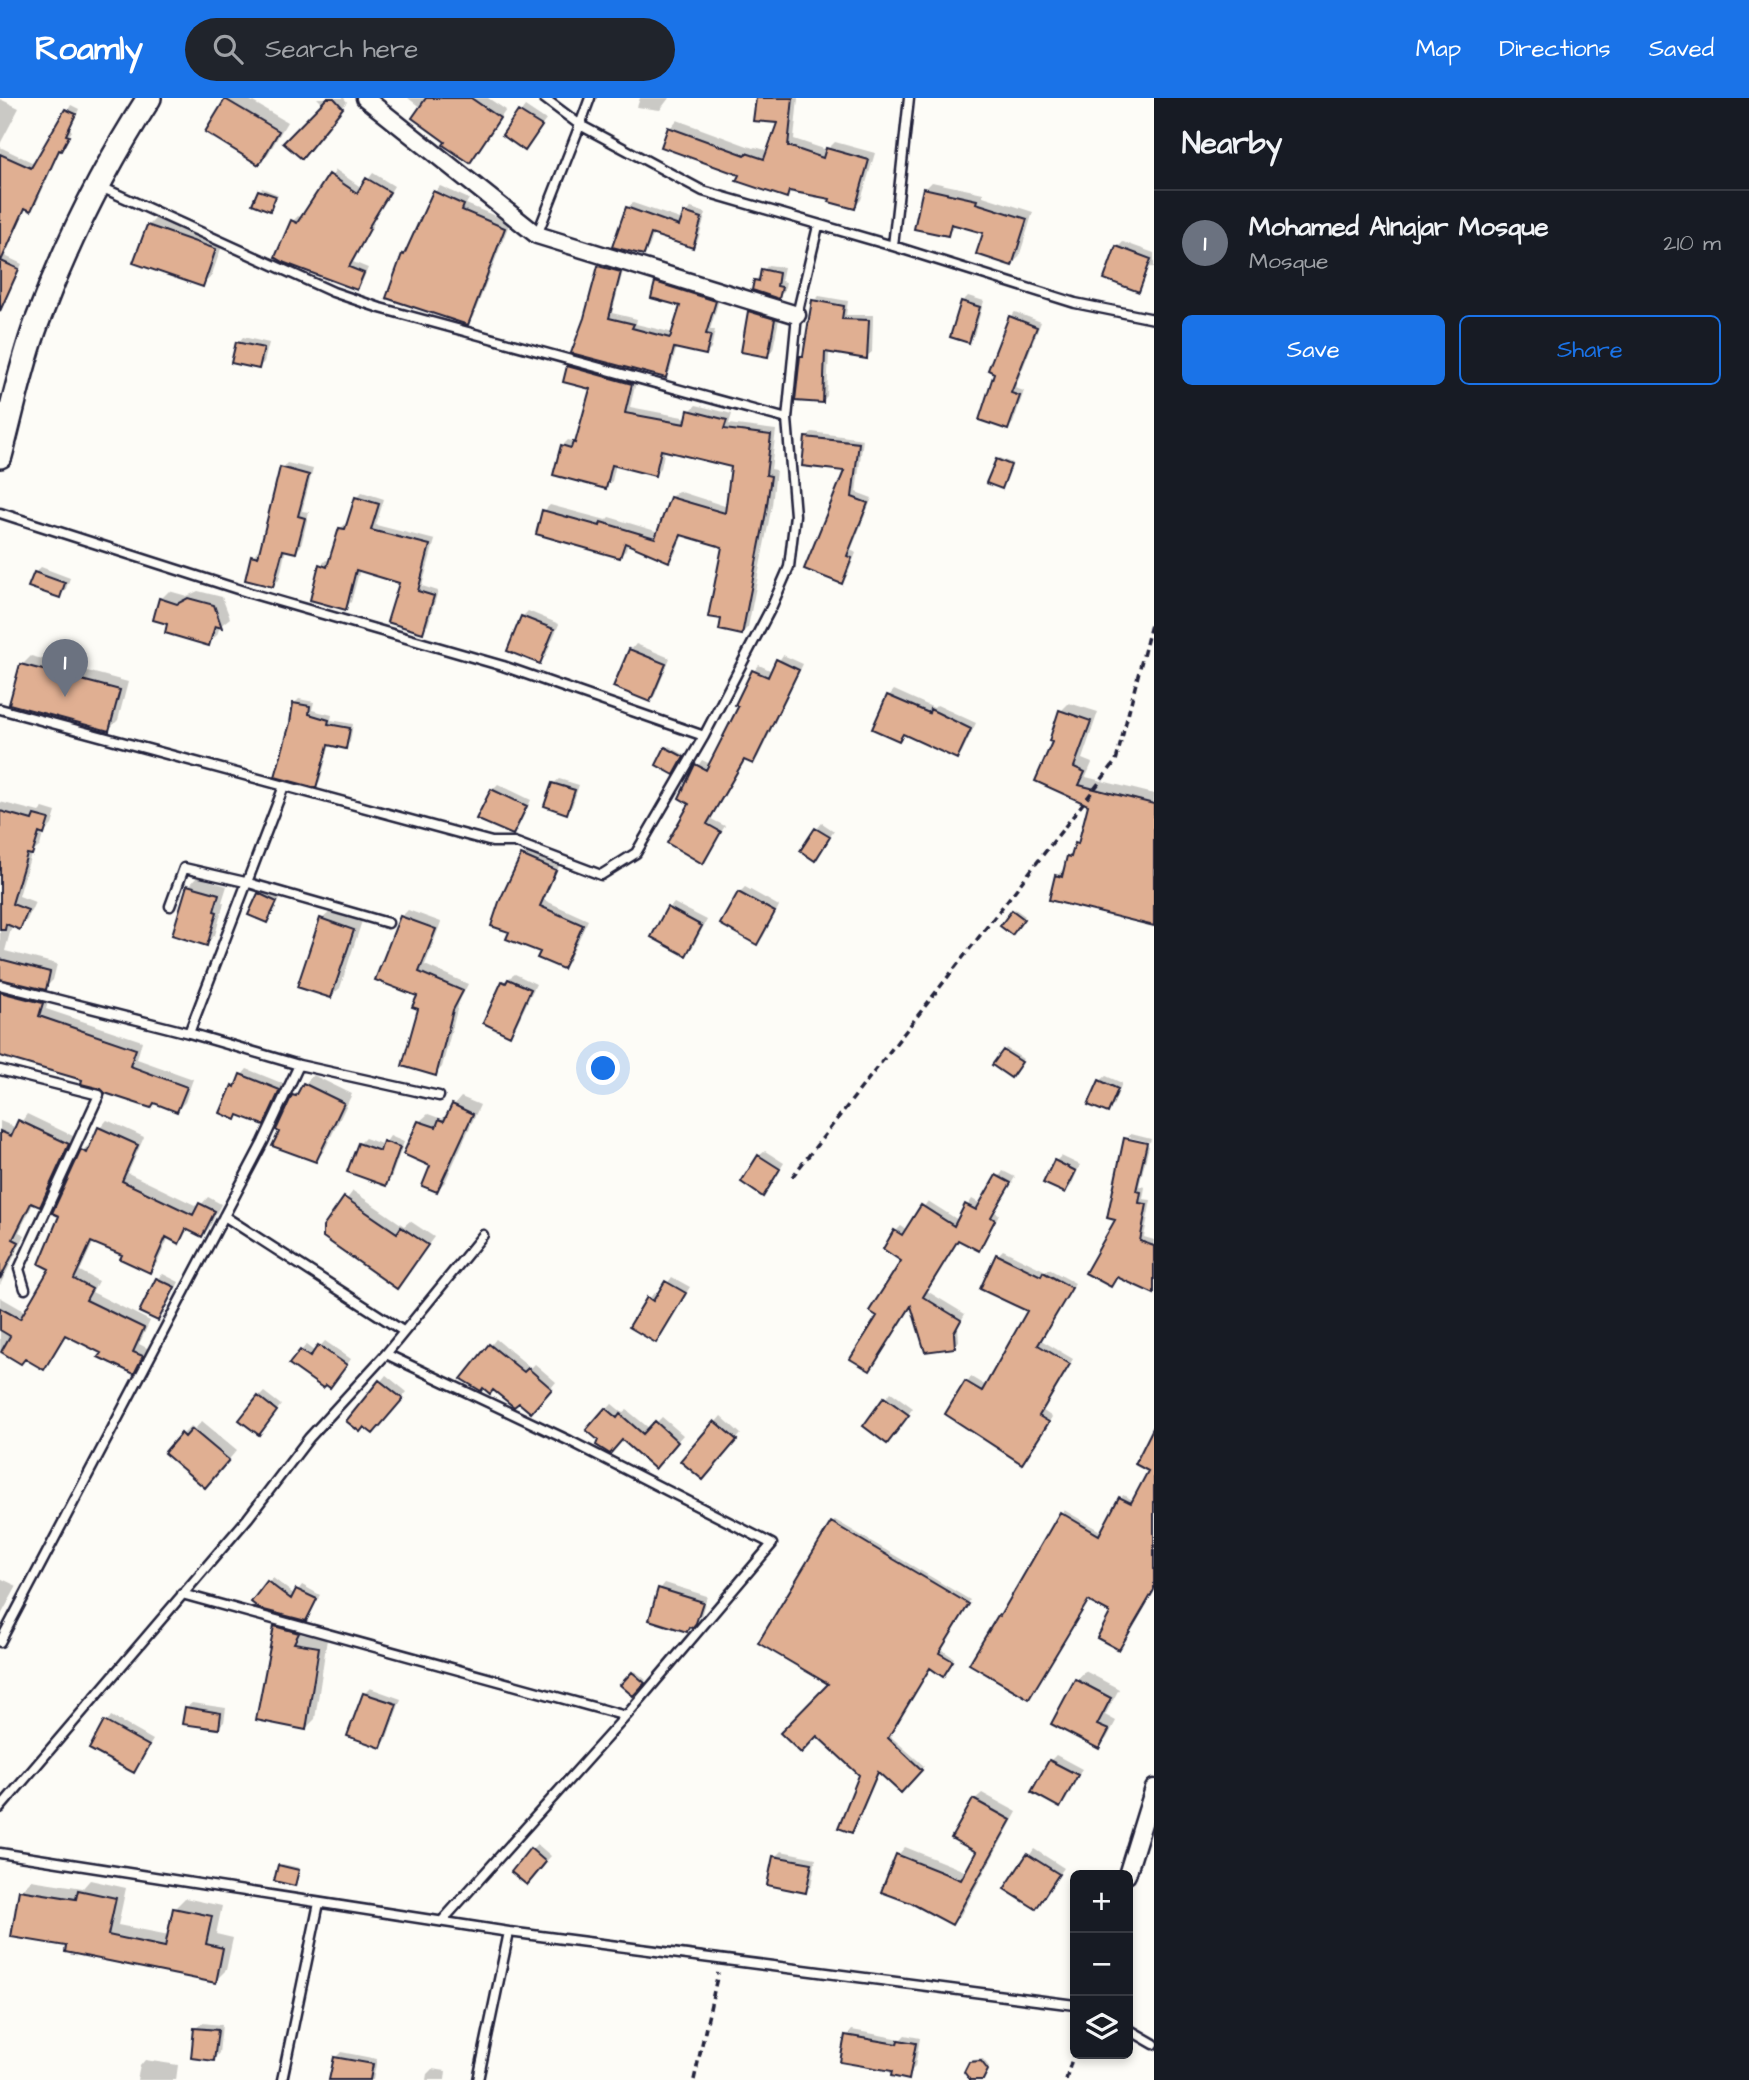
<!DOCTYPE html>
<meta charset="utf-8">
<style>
body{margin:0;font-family:"Architects Daughter",sans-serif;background:#20242c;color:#f1f3f6}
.controls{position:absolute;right:21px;bottom:21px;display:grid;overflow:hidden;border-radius:10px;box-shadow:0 4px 10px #0003}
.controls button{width:63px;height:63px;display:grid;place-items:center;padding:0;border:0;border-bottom:2px solid #363941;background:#171b24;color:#f1f3f6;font:35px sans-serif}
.you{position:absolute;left:604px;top:971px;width:24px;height:24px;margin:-18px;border:5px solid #fff;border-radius:50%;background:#1a73e8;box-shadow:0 0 0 10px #1a73e833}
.badge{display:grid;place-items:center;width:46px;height:46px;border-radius:50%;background:#1a73e8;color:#fff;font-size:23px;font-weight:700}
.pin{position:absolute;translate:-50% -58px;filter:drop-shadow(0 2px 4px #0008)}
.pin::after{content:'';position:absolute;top:37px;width:24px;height:21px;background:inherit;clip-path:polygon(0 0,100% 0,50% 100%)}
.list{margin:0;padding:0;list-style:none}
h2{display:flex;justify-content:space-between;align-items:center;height:91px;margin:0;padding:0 28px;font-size:30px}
h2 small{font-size:23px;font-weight:400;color:#9ea1a6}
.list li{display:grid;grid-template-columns:46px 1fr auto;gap:21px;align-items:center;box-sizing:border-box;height:105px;padding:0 28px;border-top:2px solid #363941}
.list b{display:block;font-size:26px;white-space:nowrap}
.list p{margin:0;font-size:23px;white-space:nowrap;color:#9ea1a6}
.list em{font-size:23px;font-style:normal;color:#9ea1a6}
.actions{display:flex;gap:14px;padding:21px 28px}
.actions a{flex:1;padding:16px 0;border:2px solid #1a73e8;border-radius:10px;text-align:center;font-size:24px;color:#1a73e8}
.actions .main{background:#1a73e8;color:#fff}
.icon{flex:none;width:38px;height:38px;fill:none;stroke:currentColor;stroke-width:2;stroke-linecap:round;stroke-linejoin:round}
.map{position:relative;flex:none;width:1154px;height:1982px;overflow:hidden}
header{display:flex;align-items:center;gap:42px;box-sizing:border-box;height:98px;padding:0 35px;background:#1a73e8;color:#fff}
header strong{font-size:33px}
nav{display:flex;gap:38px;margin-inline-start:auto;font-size:24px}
.search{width:490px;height:63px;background:#20242c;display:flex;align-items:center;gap:18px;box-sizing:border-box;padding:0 24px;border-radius:38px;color:#9ea1a6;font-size:26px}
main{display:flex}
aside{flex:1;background:#171b24}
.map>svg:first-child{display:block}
.shadow{fill:#0003}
.building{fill:#e0af92;stroke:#22223b;stroke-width:2}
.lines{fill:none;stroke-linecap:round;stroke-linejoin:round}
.service-casing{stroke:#22223b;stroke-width:13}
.minor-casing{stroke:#22223b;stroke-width:21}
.secondary-casing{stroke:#22223b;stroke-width:28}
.path{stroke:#22223b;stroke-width:3.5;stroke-dasharray:7 5;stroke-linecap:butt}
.service{stroke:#fdfcf7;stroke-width:8}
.minor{stroke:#fdfcf7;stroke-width:16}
.secondary{stroke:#fdfcf7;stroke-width:23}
</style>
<header>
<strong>Roamly</strong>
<div class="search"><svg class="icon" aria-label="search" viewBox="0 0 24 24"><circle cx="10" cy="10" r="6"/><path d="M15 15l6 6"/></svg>Search here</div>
<nav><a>Map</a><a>Directions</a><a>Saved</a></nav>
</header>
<main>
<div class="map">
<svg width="1154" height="1982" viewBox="0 0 1154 1982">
<rect width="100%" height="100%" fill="#fdfcf7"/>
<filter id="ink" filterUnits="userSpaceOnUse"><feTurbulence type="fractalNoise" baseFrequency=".0143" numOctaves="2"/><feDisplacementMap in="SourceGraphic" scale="14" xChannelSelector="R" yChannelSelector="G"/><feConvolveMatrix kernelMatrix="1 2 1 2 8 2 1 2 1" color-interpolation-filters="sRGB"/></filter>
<g filter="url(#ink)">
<path class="shadow" d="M228,0H246L287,24L268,56L259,64L226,2Z
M317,0H344L347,4L307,53L323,6Z
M408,0H488L506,12L470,63L421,10Z
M640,0H669L660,12L637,9Z
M757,0H798L794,41L827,52L835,44L875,55L861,102L854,109L832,99L793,92L787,98L741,76L663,48L670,30L677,22L753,50L755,49L769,53L779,24Z
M0,1L19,10L0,46Z
M71,7L79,11L70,31L72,33L61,50L36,106L31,111L26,109L5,158L22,166L11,190L7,195L0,193V49L36,66Z
M525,8L546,22L525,51L504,37Z
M336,72L362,90L373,75L394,88L372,124L374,125L353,164L368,170L362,184L356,190L293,123L298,118L303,120Z
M932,84L983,95V98L1033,114L1019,159L1012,166L985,134L956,126L948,136L925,91Z
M440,88L469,101L466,106L510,124L473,219L467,225L403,157L408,153L435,94Z
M262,90L277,96L271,109L260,93Z
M633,105L683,122L685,115L691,110L706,115L698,142L692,148L654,135L649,149L643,155L627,110Z
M157,119L224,142L211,179L202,187L148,128Z
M1123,144L1154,155V169L1109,173L1118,149Z
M605,164L624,169L612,215L637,221L636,226L674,235L682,207L657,185L662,180L720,198L710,232H715L711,251L706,256L677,249L670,273L665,278L586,220L600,169Z
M768,167L784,169L781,183L786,184L784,193L779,199L755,183Z
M819,198L848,203L846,217H873L872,254L866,259L829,253L827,298L822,303L801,259L805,256L814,203Z
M968,198L984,203L974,237L969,243L962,204Z
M755,208L780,216L773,251L768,257L750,214Z
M1015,214L1041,224L1015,290L1024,293L1013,325L1008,330L1010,219Z
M243,239L269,245L264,264L258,270L238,245Z
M575,263L637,280L630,309L688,320L690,313L696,307L732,316L729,326L776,332L771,371L776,372L772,407L748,529L742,535L724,448L683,436L675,456L669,462L628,445L626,452L620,458L544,413L550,407L606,422L609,419L659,434L671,399L678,393L728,409L733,368L665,351L661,370L655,376L616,366L612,383L605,389L562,348L568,342L576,344L593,289L569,269Z
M812,334L863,341L856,394L872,400L851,452L856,455L847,478L842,484L846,372L807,340Z
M999,360L1012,365L1001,389L997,362Z
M287,365L313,371L302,413L309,414L301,448L296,453L286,451L279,482L273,487L253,458L258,452L261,453L282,370Z
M362,394L384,401L376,427L435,442L422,488L438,493L428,527L422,533L401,483L360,471L351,504L345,510L321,467L326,462L331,463L340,431L346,425L348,426L356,400Z
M41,469L70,480L65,493L59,498L35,475Z
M169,493L187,498L198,493L222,499L230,520L220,528L217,537L208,546L170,525L161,501Z
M528,513L559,526L545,559L539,564L522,519Z
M636,546L670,560L655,597L650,602L631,552Z
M783,557L803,566L758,659L753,664L746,661L711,721L725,728L703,764L688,682L702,662L710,666L741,608L738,607L754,573L759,567L772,573Z
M31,558L128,584L118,622L109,631L22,567Z
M894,592L934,610L937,607L976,625L962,654L957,659L905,635L899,641L874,630L889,598Z
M299,601L314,604L312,612L332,617L331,622L353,626L350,644L345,649L330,646L320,683L315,688L292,625L295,605Z
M1069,605L1098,614L1082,661L1092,665L1086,679L1154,696V827L1057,778L1065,769L1076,745L1082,740L1090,706L1037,683L1055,643L1061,613Z
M669,648L685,657L676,672L667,650Z
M559,681L579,687L572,708L567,714L553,686Z
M498,686L531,702L518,730L512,735L492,692Z
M0,704L39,714L43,710L56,714L52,727L43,736L40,748L31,756L19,798L35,804L27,822L19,830L12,827L5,853L57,866L53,882L45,890L2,879V884L50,897L46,911L142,943L137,961L193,981L185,1004L177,1012L155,1004L151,1008L84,981L4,957L0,959Z
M822,725L834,733L815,761L817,731Z
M528,752L560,766L544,802L588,822L568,864L563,869L542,853L523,758Z
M197,779L227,788L222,804L224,805L215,837L206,846L189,788Z
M745,789L779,808L763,839L757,844L723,826L739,795Z
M265,791L281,799L272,818L267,823L259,796Z
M674,805L707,822L692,850L686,855L669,811Z
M1015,811L1025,818L1014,833L1013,813Z
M408,812L441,824L425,867L468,886L459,904L442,969L435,976L401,819Z
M331,813L362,823L340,890L331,898L322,821Z
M515,876L536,886L515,930L510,936L503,884Z
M1006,950L1023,961L1013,975L995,967Z
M247,971L284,986L269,1020L263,1025L240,1016L236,1020L233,988Z
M313,977L352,996L324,1053L315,1062L294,998Z
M1106,978L1122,985L1113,1008L1107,1013L1100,983Z
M461,999L480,1007L445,1084L437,1092L419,1024L428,1016L442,1021Z
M27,1016L75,1039L47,1099L40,1107L34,1104L19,1134L25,1137L0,1187V1023L17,1030Z
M107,1022L144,1039L128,1075L199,1109L208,1099L221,1106L209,1130L202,1137L189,1131L178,1143L169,1139L157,1165L150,1173L124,1156L94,1143L80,1173L98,1183L92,1194L150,1223L139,1246L149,1251L141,1267L133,1274L103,1254L67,1236L51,1262L44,1270L26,1259L21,1264L0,1252V1199L26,1214L52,1170L61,1117L82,1053L90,1046L92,1047L100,1030Z
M1131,1036L1151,1041L1150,1044L1128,1039Z
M390,1038L404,1044L391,1080L386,1086L359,1046L365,1040L384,1047Z
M1127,1040V1043L1149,1048L1139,1088L1145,1089L1143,1101L1151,1102L1144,1139L1154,1142V1190L1118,1178L1111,1187Z
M765,1053L784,1065L768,1091L759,1058Z
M1061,1058L1080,1067L1071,1088L1065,1093L1055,1064Z
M1003,1073L1015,1079L995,1114L999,1116L984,1145L978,1151L960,1141L927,1193L965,1216L958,1228L959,1243L954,1249L913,1207L870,1271L879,1217L904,1162L896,1133L901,1128L907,1132L928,1103L958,1122L972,1101L981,1106Z
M353,1093L404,1128L410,1123L434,1139L397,1189L325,1130Z
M1003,1152L1046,1173L1049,1171L1075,1185L1041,1242L1073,1261L1042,1312L1052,1319L1026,1359L947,1316L971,1279L986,1288L1030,1212L998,1157Z
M163,1176L179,1184L163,1215L158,1221L157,1181Z
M672,1179L690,1189L655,1243L649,1201L654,1195L658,1198Z
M496,1241L531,1270L535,1266L556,1284L537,1307L519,1303L493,1290L464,1280Z
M325,1243L351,1261L336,1282L326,1285L301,1253L306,1247L315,1254Z
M386,1277L407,1294L378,1328L349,1323Z
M264,1294L281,1307L264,1329L259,1299Z
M891,1294L913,1310L892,1338L865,1327Z
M612,1306L623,1315L627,1312L650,1331L662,1319L683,1337L660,1363L622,1340L600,1341L589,1331Z
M721,1318L741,1336L709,1374L683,1363Z
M202,1323L237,1352L214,1379L182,1337L191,1328L195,1331Z
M1154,1388V1491L1119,1550L1112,1515L1089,1502L1000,1518L1064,1412L1102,1434L1123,1397L1135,1403Z
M835,1422L970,1502L941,1551L954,1560L946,1574L930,1569L889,1637L924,1668L901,1693L878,1672L852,1733L861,1677L830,1586L761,1544Z
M0,1480L17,1488L0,1519Z
M273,1480L295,1497L302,1487L320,1497L305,1521L253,1504Z
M665,1485L707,1498L701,1518L686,1532L660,1491Z
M284,1520L307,1526L301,1536L327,1541L315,1621L306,1630L275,1529Z
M635,1573L646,1582L633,1596L622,1587Z
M1085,1573L1119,1591L1105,1617L1116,1623L1107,1640L1099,1649L1077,1582Z
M370,1590L401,1601L386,1642L381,1648L364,1596Z
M192,1605L226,1610L224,1624L218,1629L186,1610Z
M111,1618L153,1642L134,1672L91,1650Z
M1056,1657L1082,1671L1066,1702L1060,1707L1050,1663Z
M982,1695L1017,1714L960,1818L952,1825L898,1757L905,1749L967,1774L978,1753L974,1702Z
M537,1746L551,1758L532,1779L531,1752Z
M1034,1751L1064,1770L1036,1809L1007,1790Z
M781,1753L816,1760L811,1788L805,1793L775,1759Z
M282,1766L300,1770L294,1786L279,1768Z
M31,1782L83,1790L90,1782L126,1790L118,1827L169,1837L174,1811L185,1800L222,1808L216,1836L233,1840L226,1872L215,1883L68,1846L20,1793Z
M202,1925L222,1927L219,1955L214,1961L196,1930Z
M852,1932L901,1941L905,1937L920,1940L915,1969L910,1974L847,1938Z
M341,1954L377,1961L373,1982H331L335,1960Z
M983,1961L989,1969L985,1978L971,1965L973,1962Z
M145,1962L178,1967L176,1982H137L140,1968Z
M432,1971L446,1973L445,1982H426L427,1976Z"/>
<path class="building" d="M327,0H334L343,10L302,61L283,45Z
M426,0H471L500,20L470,65L443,47L445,44L412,20Z
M756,0H793L788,48L823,60L826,50L869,62L855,111L829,104L830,101L789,93L787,100L736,83L739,77L661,49L668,29L745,57L746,55L764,61L777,25L753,23Z
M225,1L279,33L259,67L205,34Z
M65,11L76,16L66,37L69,38L61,53L59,52L31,113L25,110L1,163L19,171L0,213V56L31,70Z
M518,13L542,28L525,53L502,37Z
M329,76L357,95L366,80L390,94L368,130L370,131L349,169L364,175L357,192L285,165L275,159L291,122L297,125Z
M923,90L977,102L976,105L1027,121L1012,168L976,156L983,135L951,126L948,138L914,131Z
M258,92L276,98L270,113L252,106Z
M433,93L464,107L462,112L505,130L468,227L386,200L402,156L404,157Z
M626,109L679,128L684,114L702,120L693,150L651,136L644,157L612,149Z
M147,127L216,151L203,189L133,165Z
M1116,148L1151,161L1139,194L1104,181Z
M598,168L621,174L609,220L634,226L632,230L670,240L680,208L651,200L655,184L716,203L706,236L711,237L706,257L674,250L666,280L571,255L584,220Z
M761,171L779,175L777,188L782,189L779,201L752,192L754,182L759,183Z
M812,202L844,208L842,221L869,222L867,261L825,254L823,305L795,303L800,258H803Z
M961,203L980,209L969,245L950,239Z
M748,213L775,221L768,259L741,254Z
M1009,218L1037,229L1011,295L1020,298L1008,332L979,322L994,275L988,272Z
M236,244L264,250L259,271L231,265Z
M567,268L632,286L625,315L685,326L688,312L727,322L724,331L771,337L766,377L771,378L766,414L742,537L719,532L721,521L708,519L722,449L681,437L669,464L625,445L620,460L536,436L542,412L600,428L601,424L655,440L670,399L725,415L731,369L661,352L655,378L612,367L606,391L553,377L561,347L571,350L573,344L575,345L590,291L563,284Z
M805,339L859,345L852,399L868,405L847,458L852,460L842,486L804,471L844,373L802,368Z
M996,361L1011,367L1002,391L986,385Z
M280,369L309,377L298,418L305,420L296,455L283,452L273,489L245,482L251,457L258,459Z
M355,399L379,406L371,432L430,447L418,493L434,498L423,535L387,524L399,485L356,472L346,512L310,502L319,466L327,469L339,430L345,431Z
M34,474L65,485L60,500L28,489Z
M159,500L177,506L188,500L214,507L222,530L215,528L209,548L165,535L167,526L153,522Z
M521,518L554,531L540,566L507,553Z
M629,551L666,566L650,604L613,589Z
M776,561L799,572L753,666L744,662L707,726L721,734L703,766L667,745L689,706L679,700L695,666L706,672L738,609L735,607L752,572L768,579Z
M20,566L120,592L109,633L9,606Z
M887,597L929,615L930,611L971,631L957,661L903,636L899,643L872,631Z
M293,605L310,608L309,616L329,622L328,626L350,630L346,651L328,647L316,690L275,679L290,625Z
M1059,612L1091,623L1074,669L1085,674L1079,687L1154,706V828L1049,802L1055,777L1062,779L1067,758L1071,759L1075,745L1078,746L1088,707L1035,683L1052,644L1049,643Z
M665,649L684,659L674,677L656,667Z
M552,685L575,692L567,716L544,708Z
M491,691L527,708L513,737L476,721Z
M0,713L32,722L34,717L49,721L44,737L39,735L32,757L27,756L12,806L28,812L20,832L6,826L5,832H0Z
M815,730L830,739L815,763L800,753Z
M521,757L556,772L540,808L583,827L563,871L537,860L540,854L506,841L509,834L491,828L499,804Z
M187,787L219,796L214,813L217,814L207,848L172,837Z
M738,794L775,814L757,847L720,826Z
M258,795L277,804L267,825L248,817Z
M667,809L702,828L686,858L651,839Z
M1012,812L1024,821L1012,837L1000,828Z
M400,818L436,831L419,874L463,893L453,912L436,978L402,968L418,911L412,909L417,898L375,882Z
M320,820L354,832L331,900L297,889Z
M0,861L50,874L46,892L0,881Z
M508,881L531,891L510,938L483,925L502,883L506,885Z
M0,894L43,905L39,918L136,951L130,968L187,989L177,1014L154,1005L151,1010L105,995L101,991L81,986L82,982L0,958Z
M1003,952L1022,964L1011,980L992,967Z
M240,976L280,992L264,1027L238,1017L236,1022L220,1015L232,987L235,989Z
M1099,982L1118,991L1108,1015L1088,1007Z
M303,985L344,1005L316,1064L272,1048L279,1034L276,1032L292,997L296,998Z
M452,1006L473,1016L437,1094L422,1088L430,1068L403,1056L418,1023L436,1029L439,1021L444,1023Z
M18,1022L69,1046L40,1109L31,1105L13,1141L19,1144L0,1181V1033L11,1038Z
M98,1029L138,1047L122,1083L193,1117L199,1105L215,1113L202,1139L186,1131L179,1146L166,1139L150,1175L120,1161L122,1157L91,1144L74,1181L92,1191L86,1202L144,1230L133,1254L143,1258L134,1276L98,1259L101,1255L65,1237L44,1272L25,1261L21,1266L1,1254L10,1238L0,1232V1210L20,1221L49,1171L39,1166L59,1118L52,1115L81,1052L87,1055Z
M1124,1040L1147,1045L1136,1093L1141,1094L1139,1105L1147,1106L1140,1143L1154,1148V1196L1117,1179L1111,1189L1085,1175L1115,1122L1107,1120Z
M383,1043L400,1049L386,1088L347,1074L358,1045L380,1053Z
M758,1057L780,1071L763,1099L741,1084Z
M1054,1062L1076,1073L1065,1095L1043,1085Z
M996,1077L1011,1085L991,1119L995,1122L979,1153L958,1142L923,1199L961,1222L954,1235L955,1250L925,1254L911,1208L870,1273L850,1261L877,1218L869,1213L901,1163L883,1151L894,1132L902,1137L921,1107L954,1128L965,1106L976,1112Z
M344,1099L397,1135L401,1129L428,1147L397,1191L323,1139V1129Z
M996,1156L1041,1178L1043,1174L1072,1190L1038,1247L1070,1266L1039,1318L1049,1324L1022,1366L945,1316L965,1283L982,1293L1027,1213L980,1191Z
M156,1180L175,1189L158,1223L139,1214Z
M665,1183L686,1195L656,1245L629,1229L647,1199L653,1203Z
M489,1246L524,1274L528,1270L552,1291L531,1315L519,1305L514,1309L493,1292L490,1296L483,1290L481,1293L461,1281Z
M318,1247L347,1267L330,1290L326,1287L323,1290L289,1266L300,1252L310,1259Z
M379,1282L403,1301L373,1336L364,1329L360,1334L346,1323Z
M258,1298L277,1313L259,1337L239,1322Z
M884,1299L909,1317L887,1346L863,1328Z
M605,1310L617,1320L620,1316L643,1336L655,1323L678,1344L655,1371L622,1342L610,1356L596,1347L598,1342L586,1332Z
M714,1323L737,1342L703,1382L680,1363Z
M1154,1328V1492L1119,1552L1097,1540L1110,1515L1088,1503L1029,1601L969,1566L998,1517L1000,1518L1060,1414L1099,1437L1119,1399L1131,1405L1148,1373L1135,1366Z
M192,1331L229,1362L205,1390L164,1355L181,1335L185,1339Z
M831,1424L969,1506L939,1555L953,1563L943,1579L930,1570L888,1640L922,1672L901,1695L878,1674L852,1735L838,1730L859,1677L817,1638L801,1655L780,1635L828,1586L758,1545Z
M267,1483L291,1501L296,1491L317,1501L306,1523L260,1511L251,1504Z
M658,1490L703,1504L696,1525L692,1530L689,1529L687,1534L649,1522Z
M274,1528L299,1535L294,1545L319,1549L306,1632L256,1622Z
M632,1574L645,1585L633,1598L620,1587Z
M1075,1581L1111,1600L1097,1627L1109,1632L1099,1651L1051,1626Z
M363,1595L397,1606L381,1650L347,1638Z
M185,1609L221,1615L219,1631L182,1626Z
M104,1623L149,1648L134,1675L89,1651Z
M1049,1662L1078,1677L1060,1710L1031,1694Z
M973,1701L1011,1722L952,1827L911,1805L881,1794L896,1756L961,1782L976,1754L951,1740Z
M530,1750L546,1764L527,1787L511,1774Z
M1027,1756L1059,1776L1036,1811L1004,1791Z
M773,1758L812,1765L806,1795L767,1787Z
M278,1767L299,1772L295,1788L274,1783Z
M19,1792L76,1801L78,1792L116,1800L108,1837L165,1849L173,1810L212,1818L206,1846L223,1850L216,1885L65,1854L66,1848L11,1839Z
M194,1930L218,1932L214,1963L191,1960Z
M845,1937L897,1946L898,1942L916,1945L909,1982L891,1978L892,1973L840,1964Z
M334,1959L373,1966L370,1982H329Z
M981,1963L988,1972L983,1982H970L964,1974L969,1964Z"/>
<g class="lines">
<defs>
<path id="service" d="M590,0L580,27L703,93L893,148L1075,205L1154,221
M101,89L333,194L380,210L787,321
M537,137L580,27L544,0
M893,148L909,0
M0,415L250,495L503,568L704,638
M0,611L492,744H514L601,777L636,755L704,638L772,508L789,469L795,417L787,321L797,217L818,128
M170,808L184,770L245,784L388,825
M0,887L189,935L299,967L439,998
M189,935L284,688
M0,972L99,997L19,1171L25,1191
M224,1118L403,1233
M386,1256L570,1343L772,1446L626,1618L442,1823
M182,1496L626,1618
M0,1544L263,1044L299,967
M0,1710L248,1420L309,1340L386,1256L483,1137
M0,1755L509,1834L1075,1907
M1128,1931L1154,1946
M282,1982L319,1805
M478,1982L509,1834"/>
<path id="minor" d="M365,0L537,137L797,217
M1127,1777L1154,1690"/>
<path id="secondary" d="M0,358C12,313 21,267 37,224C66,146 104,70 149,0"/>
</defs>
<use href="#service" class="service-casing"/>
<use href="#minor" class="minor-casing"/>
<use href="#secondary" class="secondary-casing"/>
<path class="path" d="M792,1079L1116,663L1154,515
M694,1982L718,1875
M1066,1982L1075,1950"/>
<use href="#service" class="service"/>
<use href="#minor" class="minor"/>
<use href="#secondary" class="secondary"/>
</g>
</g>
</svg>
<div class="controls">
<button>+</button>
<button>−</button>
<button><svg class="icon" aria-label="layers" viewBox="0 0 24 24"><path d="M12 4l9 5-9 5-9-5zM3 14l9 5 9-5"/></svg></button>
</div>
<div class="you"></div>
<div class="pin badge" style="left:65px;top:599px;background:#6b7280">1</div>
</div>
<aside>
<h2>Nearby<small></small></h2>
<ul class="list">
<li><span class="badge" style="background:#6b7280">1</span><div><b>Mohamed Alnajar Mosque</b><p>Mosque</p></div><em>210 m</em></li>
</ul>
<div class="actions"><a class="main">Save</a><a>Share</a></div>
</aside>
</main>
